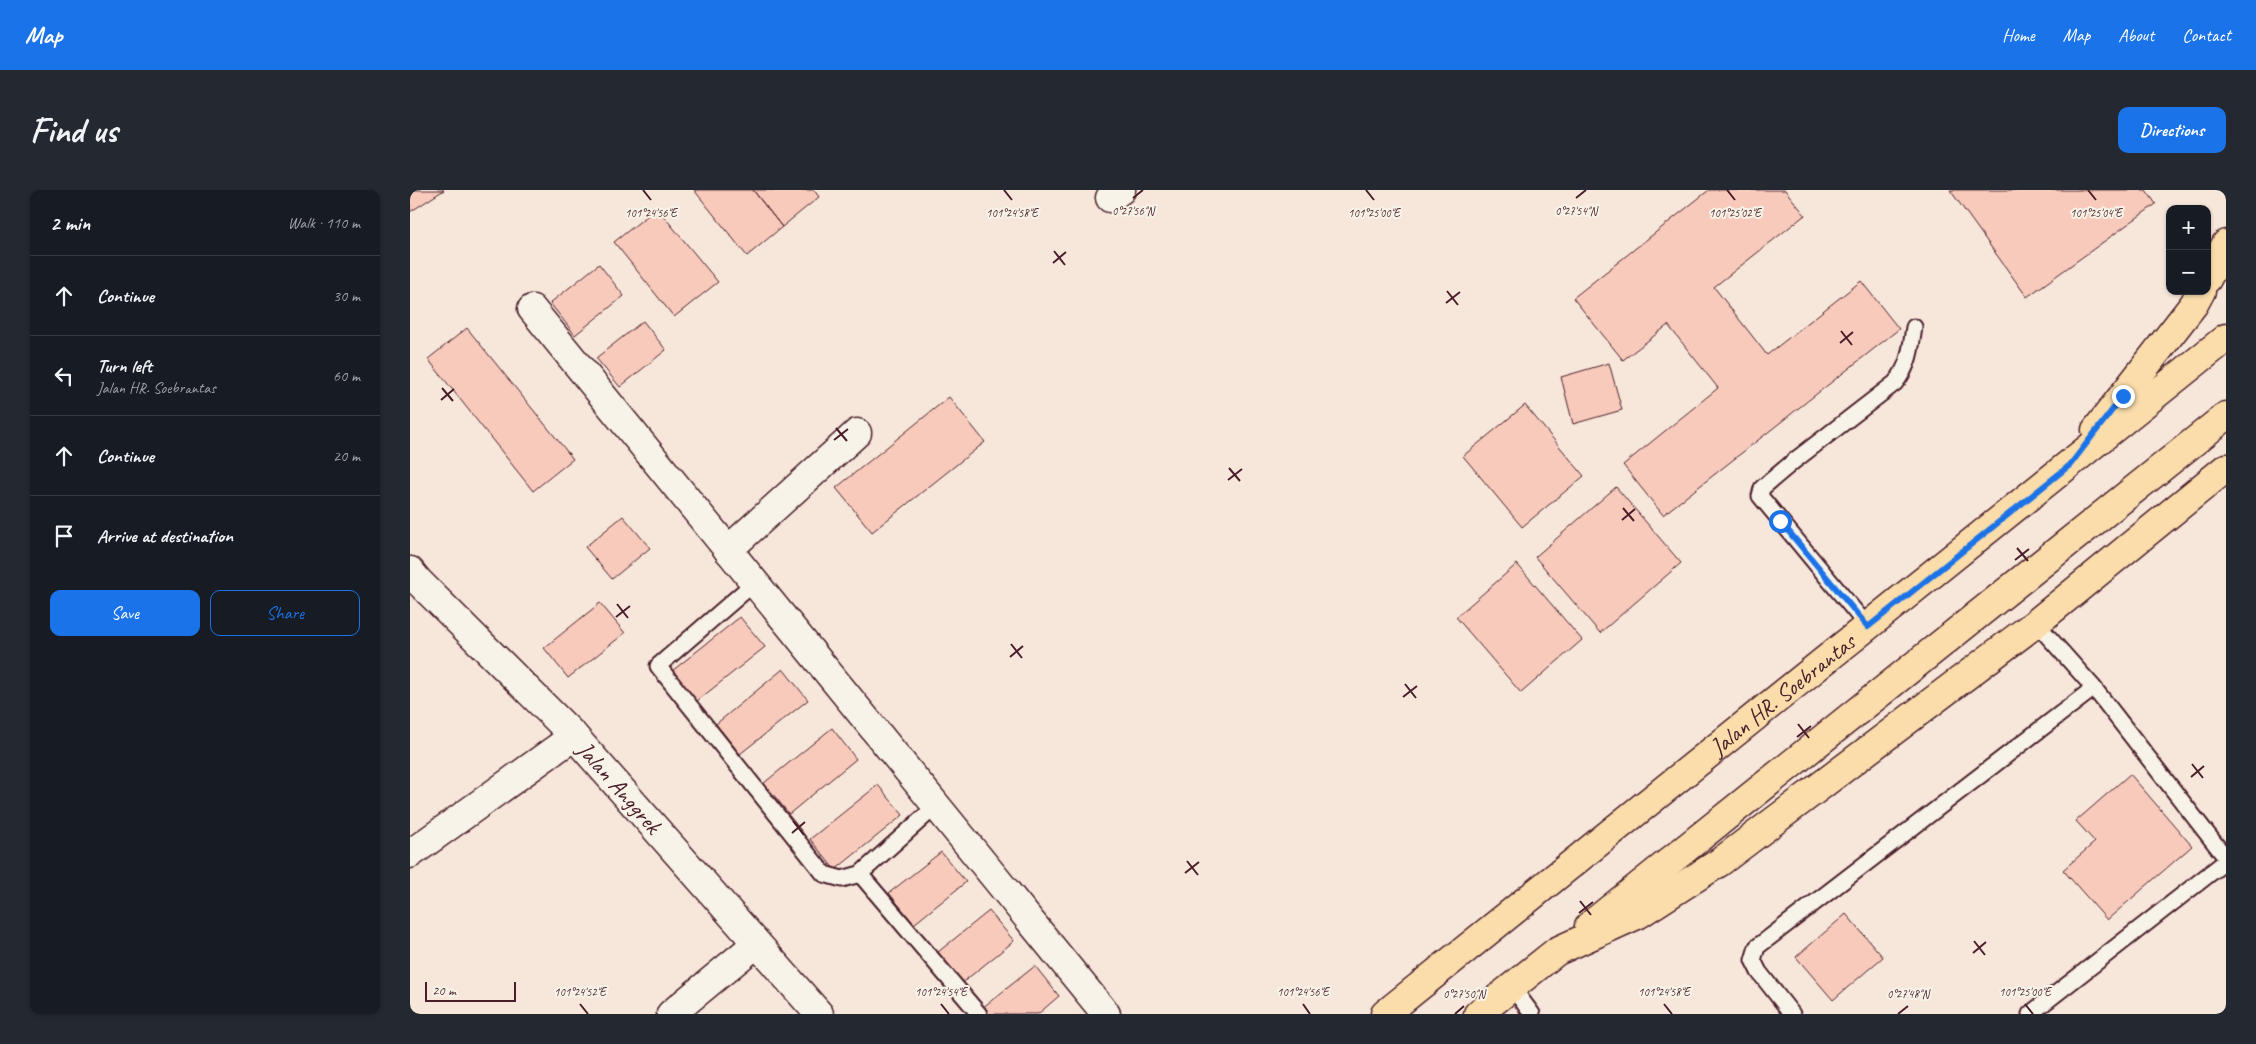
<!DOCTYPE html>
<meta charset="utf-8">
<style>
body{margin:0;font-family:Caveat,sans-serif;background:#242831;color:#f1f3f6}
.controls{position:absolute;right:15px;top:15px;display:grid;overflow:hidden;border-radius:10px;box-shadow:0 1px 4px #0004}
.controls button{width:45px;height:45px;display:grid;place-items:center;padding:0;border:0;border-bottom:1px solid #363941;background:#171b24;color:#f1f3f6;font:25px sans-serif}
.scale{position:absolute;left:15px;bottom:12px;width:91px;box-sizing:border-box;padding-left:5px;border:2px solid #4a1f2b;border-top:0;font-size:14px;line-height:18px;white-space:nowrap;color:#4a1f2b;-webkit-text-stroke:4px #f7f3e8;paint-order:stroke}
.stop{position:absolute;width:15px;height:15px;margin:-11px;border:4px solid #1a73e8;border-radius:50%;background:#fff}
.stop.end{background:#1a73e8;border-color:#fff;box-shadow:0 1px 5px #0008}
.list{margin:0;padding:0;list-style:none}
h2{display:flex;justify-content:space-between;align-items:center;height:65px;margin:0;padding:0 20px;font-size:21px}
h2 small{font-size:16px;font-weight:400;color:#9ea1a6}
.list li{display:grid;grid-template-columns:32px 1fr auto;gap:15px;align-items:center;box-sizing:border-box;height:80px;padding:0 20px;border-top:1px solid #363941}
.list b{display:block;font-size:19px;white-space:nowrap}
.list p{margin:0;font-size:16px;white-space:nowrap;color:#9ea1a6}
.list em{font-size:16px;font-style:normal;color:#9ea1a6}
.actions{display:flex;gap:10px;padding:15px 20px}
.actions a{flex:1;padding:11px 0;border:1px solid #1a73e8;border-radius:10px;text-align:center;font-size:18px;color:#1a73e8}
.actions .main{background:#1a73e8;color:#fff}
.icon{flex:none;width:28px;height:28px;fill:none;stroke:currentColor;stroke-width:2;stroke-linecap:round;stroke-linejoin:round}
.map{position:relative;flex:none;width:1816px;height:824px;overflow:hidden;border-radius:10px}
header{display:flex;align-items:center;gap:30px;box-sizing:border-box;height:70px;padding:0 25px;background:#1a73e8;color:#fff}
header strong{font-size:24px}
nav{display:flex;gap:28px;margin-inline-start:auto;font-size:18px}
.intro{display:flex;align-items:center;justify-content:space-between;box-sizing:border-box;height:120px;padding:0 30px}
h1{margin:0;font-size:35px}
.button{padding:12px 22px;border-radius:10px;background:#1a73e8;color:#fff;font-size:18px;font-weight:700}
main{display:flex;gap:30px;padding:0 30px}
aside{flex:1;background:#171b24;border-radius:10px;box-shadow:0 1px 4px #0004}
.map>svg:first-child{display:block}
.building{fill:#f8cabc;stroke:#4a1f2b}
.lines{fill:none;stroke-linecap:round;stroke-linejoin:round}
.service-casing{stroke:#4a1f2b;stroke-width:19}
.minor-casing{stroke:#4a1f2b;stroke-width:31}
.primary-casing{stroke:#4a1f2b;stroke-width:31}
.service{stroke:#f7f3e8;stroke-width:15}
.minor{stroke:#f7f3e8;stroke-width:28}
.primary{stroke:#faddab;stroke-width:28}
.route{stroke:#1a73e8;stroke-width:6}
.ticks{fill:none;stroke:#4a1f2b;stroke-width:2}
.labels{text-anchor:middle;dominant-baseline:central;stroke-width:4;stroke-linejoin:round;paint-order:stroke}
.street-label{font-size:24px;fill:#4a1f2b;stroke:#f7f3e8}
.ticks-label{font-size:12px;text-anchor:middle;fill:#4a1f2b;stroke:#f7f3e8;stroke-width:4;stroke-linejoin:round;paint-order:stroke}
</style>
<header>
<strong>Map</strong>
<nav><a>Home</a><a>Map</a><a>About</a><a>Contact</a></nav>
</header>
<div class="intro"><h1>Find us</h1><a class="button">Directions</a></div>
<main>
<aside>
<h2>2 min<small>Walk · 110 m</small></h2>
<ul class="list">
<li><svg class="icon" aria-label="ahead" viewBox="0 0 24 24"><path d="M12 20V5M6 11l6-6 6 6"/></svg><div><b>Continue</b></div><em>30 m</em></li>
<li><svg class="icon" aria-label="left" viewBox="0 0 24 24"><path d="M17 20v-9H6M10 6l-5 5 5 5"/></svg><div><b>Turn left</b><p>Jalan HR. Soebrantas</p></div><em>60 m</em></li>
<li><svg class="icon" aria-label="ahead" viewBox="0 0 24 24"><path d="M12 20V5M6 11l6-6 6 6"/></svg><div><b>Continue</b></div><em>20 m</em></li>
<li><svg class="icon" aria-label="arrive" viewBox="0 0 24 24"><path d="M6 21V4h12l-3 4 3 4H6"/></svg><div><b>Arrive at destination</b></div></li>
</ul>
<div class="actions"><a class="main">Save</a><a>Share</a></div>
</aside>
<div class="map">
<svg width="1816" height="824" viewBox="0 0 1816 824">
<rect width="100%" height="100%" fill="#f7e7db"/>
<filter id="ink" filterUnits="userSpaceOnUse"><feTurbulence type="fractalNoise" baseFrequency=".02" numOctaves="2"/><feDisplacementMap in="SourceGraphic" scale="10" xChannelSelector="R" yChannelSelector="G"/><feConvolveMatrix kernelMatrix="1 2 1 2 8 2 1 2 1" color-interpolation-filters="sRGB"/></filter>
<g filter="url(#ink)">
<path class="building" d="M0,0H34L0,22Z
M284,0H343L372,37L337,66Z
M343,0H404L409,7L372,37Z
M1299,0H1375L1395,25L1304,97L1357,165L1451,91L1489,139L1253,325L1213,275L1308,198L1258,135L1213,170L1163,108Z
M1540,0H1736L1746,14L1617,107Z
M247,18L308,92L264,127L204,52Z
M189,74L214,106L165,145L140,113Z
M233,131L256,160L210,197L186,168Z
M57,138L163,269L123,301L18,169Z
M1199,173L1212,220L1163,234L1151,187Z
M539,207L575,252L462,342L426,298Z
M1115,215L1174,286L1112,337L1053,266Z
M1206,297L1271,373L1190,443L1125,367Z
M213,326L240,358L202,389L175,357Z
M1107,374L1172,450L1111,503L1046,427Z
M190,413L215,443L158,488L134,458Z
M330,427L355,457L287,511L262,481Z
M373,479L398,510L330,564L306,534Z
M422,538L446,569L379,624L354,593Z
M1720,584L1782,656L1697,730L1653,680L1685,652L1666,631Z
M468,595L493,625L425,680L400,649Z
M531,662L556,692L504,734L479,703Z
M579,721L604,751L552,793L528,762Z
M1436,724L1473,767L1423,810L1386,767Z
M625,776L649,806L628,824H578L572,818Z"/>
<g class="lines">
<defs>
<path id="service" d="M344,393L248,476L414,684L432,689L450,684L526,616
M1626,433L1684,498L1816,668
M1458,437L1350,306L1352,298L1384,271L1485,193C1499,177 1501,158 1504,137
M450,684L569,824
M1102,797L1122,824
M1382,824L1349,782L1343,770L1347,757L1684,498
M1620,824L1816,671"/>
<g id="minor">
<path d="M700,8L711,0"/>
<path d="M122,119L696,824"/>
<path d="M318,360L447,243"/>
<path id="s1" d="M0,381L9,392L164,546L409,824"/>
<path d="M0,664L164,546"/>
<path d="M261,824L346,754"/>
</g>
<g id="primary">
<path d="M1797,89L1816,54"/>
<path d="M1686,240L1784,114L1791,101"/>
<path d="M1179,736L1816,226"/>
<path id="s2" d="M975,824L1816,148"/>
<path d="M1068,824L1147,761L1229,724L1310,672L1626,433L1816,278"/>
</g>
</defs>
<use href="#service" class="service-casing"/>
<use href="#minor" class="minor-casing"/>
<use href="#primary" class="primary-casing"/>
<use href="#service" class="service"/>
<use href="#minor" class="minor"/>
<use href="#primary" class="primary"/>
</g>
</g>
<g class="lines" filter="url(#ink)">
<path class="route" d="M1370,331L1458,437L1660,275L1713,206"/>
</g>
<path class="ticks" d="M233,0L241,10M594,0L602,10M956,0L964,10M1317,0L1325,10M1678,0L1686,10M723,8L733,0M1166,8L1176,0M644,61L655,75M643,73L656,62M1037,101L1048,115M1036,113L1050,102M1431,141L1442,155M1430,153L1443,142M32,198L43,211M31,210L44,199M426,238L437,251M424,250L438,239M819,278L830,291M818,290L832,279M1213,318L1224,331M1212,330L1225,319M1607,358L1618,371M1605,370L1619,359M207,414L218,428M206,427L220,416M601,454L612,468M600,467L613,456M995,494L1006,508M993,507L1007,496M1388,534L1399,548M1387,547L1401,536M1782,574L1793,588M1781,587L1794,576M383,631L394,645M382,643L395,632M777,671L788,685M775,683L789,672M1170,711L1181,725M1169,723L1183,712M1564,751L1575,765M1563,763L1576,752M170,814L178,824M531,814L539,824M893,814L900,824M1254,814L1262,824M1615,814L1623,824M1045,824L1054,816M1488,824L1498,816"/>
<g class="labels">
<g class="street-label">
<text stroke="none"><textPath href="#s2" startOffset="510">Jalan HR. Soebrantas</textPath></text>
<text stroke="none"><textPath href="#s1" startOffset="301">Jalan Anggrek</textPath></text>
</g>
</g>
<g class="ticks-label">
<text x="723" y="25">0°27'56"N</text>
<text x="1166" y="25">0°27'54"N</text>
<text x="241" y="27">101°24'56"E</text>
<text x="602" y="27">101°24'58"E</text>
<text x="964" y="27">101°25'00"E</text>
<text x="1325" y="27">101°25'02"E</text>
<text x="1686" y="27">101°25'04"E</text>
<text x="170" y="806">101°24'52"E</text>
<text x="531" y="806">101°24'54"E</text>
<text x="893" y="806">101°24'56"E</text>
<text x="1254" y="806">101°24'58"E</text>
<text x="1615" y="806">101°25'00"E</text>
<text x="1054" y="808">0°27'50"N</text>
<text x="1498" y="808">0°27'48"N</text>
</g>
</svg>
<div class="controls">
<button>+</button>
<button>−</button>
</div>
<div class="scale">20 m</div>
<div class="stop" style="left:1370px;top:331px"></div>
<div class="stop end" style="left:1713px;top:206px"></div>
</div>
</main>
